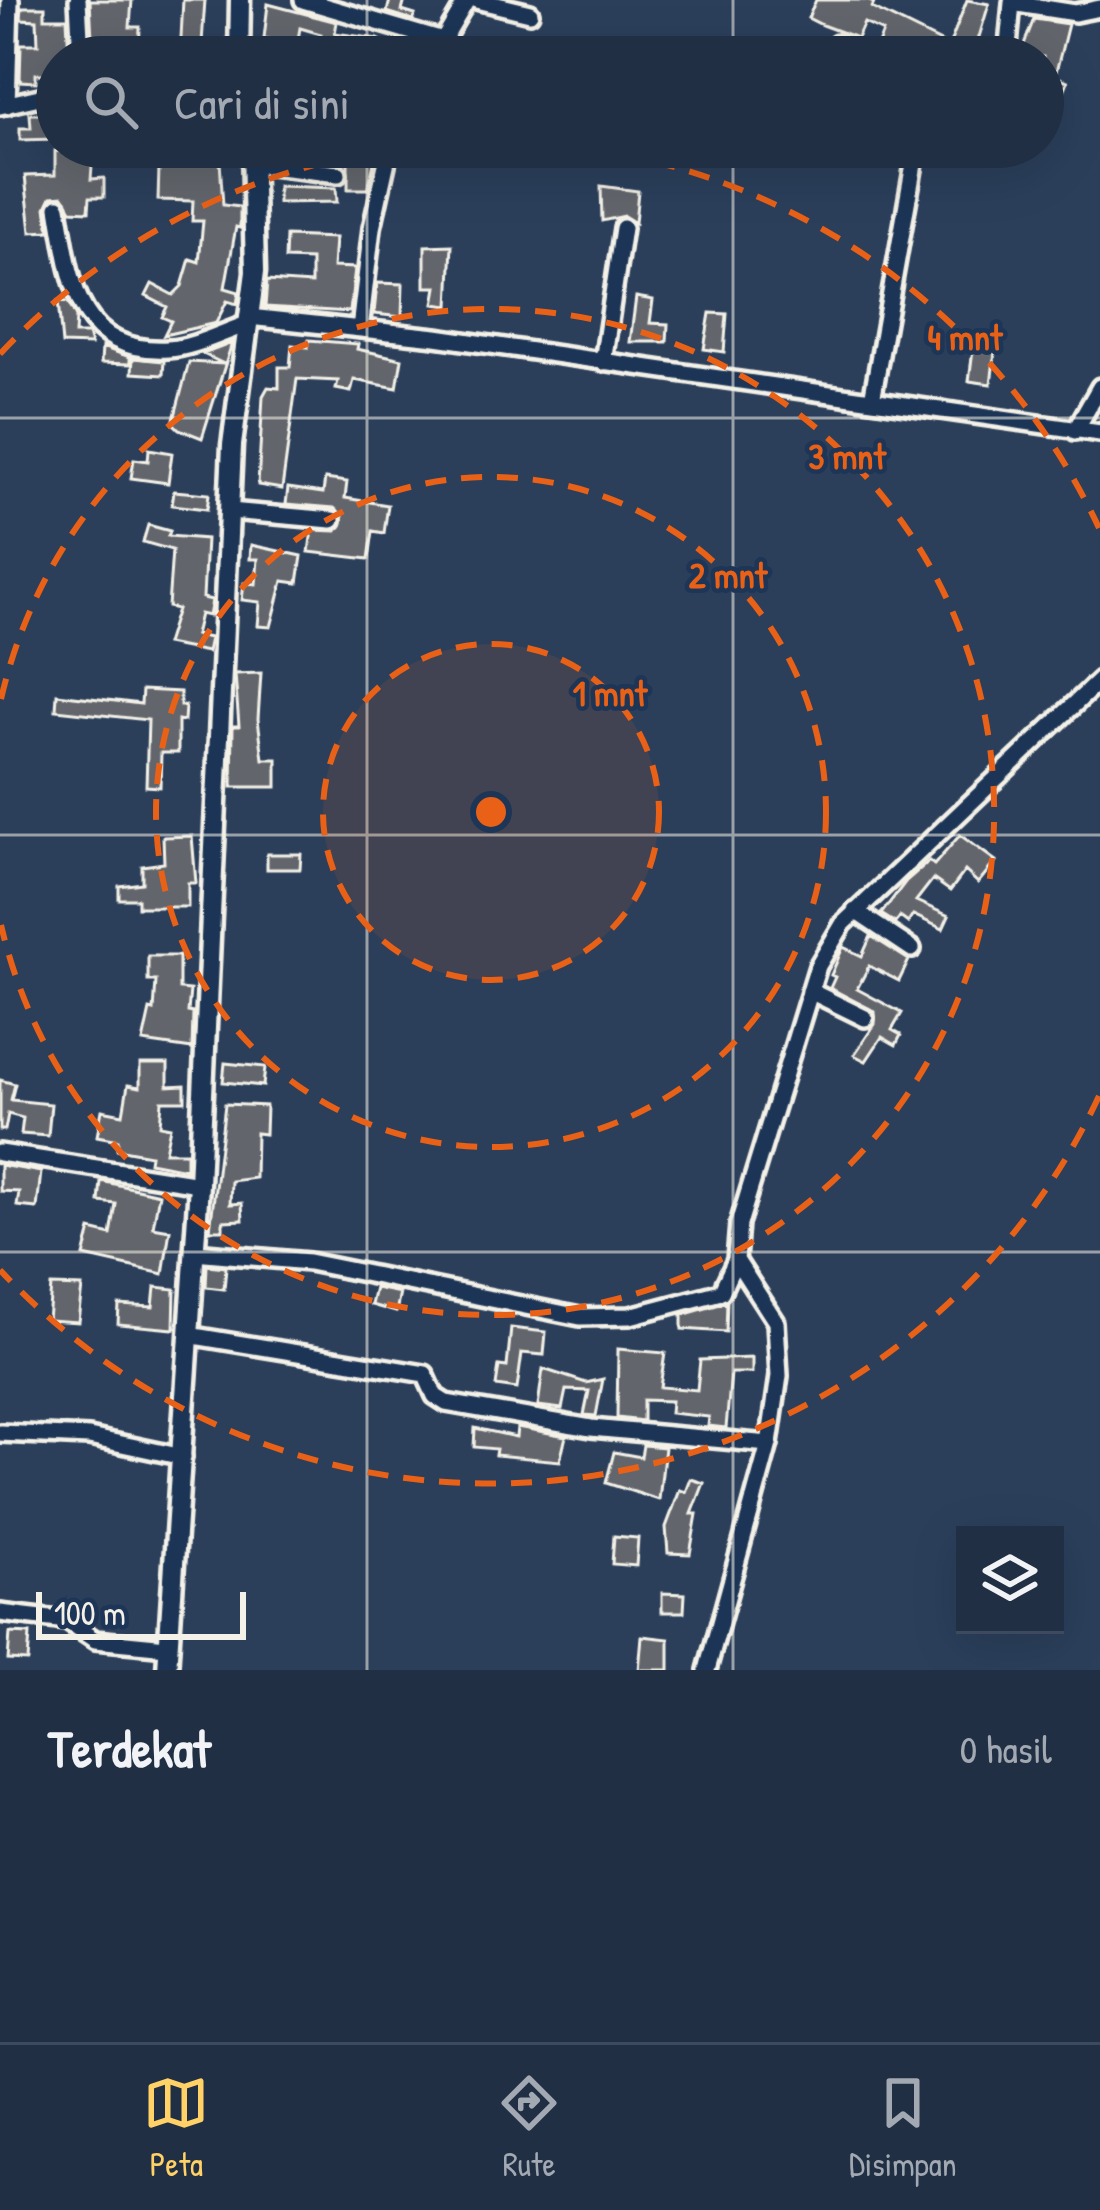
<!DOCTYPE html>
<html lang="id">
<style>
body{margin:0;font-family:"Patrick Hand",sans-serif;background:#2d3b4f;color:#f1f3f6}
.controls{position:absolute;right:36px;bottom:36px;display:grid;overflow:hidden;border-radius:0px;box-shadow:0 12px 48px #0002}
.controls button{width:108px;height:108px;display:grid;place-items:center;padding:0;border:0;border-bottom:3px solid #3d4a5d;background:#202f44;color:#f1f3f6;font:60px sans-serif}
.scale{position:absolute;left:36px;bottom:30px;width:210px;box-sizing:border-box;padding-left:12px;border:6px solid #f4f1e8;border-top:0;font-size:33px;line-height:42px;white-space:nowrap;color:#f4f1e8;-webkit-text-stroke:9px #1d3557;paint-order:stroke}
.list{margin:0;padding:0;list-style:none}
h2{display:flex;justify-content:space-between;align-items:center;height:156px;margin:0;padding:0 48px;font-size:51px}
h2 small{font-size:39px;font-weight:400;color:#a2a9b2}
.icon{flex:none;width:66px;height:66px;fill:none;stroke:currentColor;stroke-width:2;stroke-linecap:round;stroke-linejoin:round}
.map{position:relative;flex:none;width:1100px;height:1670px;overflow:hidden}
.search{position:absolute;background:#202f44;box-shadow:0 12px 48px #0002;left:36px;right:36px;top:36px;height:132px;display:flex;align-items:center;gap:30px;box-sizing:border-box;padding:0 42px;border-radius:66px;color:#a2a9b2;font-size:45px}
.sheet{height:372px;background:#202f44}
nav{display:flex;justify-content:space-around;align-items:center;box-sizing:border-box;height:168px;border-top:3px solid #3d4a5d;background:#202f44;font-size:33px;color:#a2a9b2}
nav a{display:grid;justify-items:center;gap:6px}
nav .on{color:#ffd166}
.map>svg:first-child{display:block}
.building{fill:#62666c;stroke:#f4f1e8;stroke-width:3}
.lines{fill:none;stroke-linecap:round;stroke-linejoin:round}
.minor-casing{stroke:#f4f1e8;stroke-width:24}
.tertiary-casing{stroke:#f4f1e8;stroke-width:27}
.minor{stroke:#1d3557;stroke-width:15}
.tertiary{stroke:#1d3557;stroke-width:18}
.grid{fill:none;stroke:#f4f1e8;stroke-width:3;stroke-opacity:0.55}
.ring{fill:none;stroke:#e96117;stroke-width:6;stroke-dasharray:21 15}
.centre{fill:#e96117;stroke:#1d3557;stroke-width:6}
.ring-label{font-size:36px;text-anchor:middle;font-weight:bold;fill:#e96117;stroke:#1d3557;stroke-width:9;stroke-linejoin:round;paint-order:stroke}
</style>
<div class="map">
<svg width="1100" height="1670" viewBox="0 0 1100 1670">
<rect width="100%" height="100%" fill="#2b3f5b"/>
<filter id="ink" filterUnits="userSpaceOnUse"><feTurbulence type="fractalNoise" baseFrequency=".00833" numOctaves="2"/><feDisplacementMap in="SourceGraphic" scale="24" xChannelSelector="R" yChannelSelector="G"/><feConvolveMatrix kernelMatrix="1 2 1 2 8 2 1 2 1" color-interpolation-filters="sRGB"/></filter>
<g filter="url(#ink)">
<path class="building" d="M90,0H132L130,27H140L139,57H93Z
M183,0H205L201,57H180Z
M390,0H405L402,11L415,15L413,20L387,12Z
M816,0H867L874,3L872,8L949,46L967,0L989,4L973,57H873L883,32L864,23L857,38L822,25L808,18Z
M268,4L337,22L335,33L378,39L411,57L318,51L321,34L300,28L297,45L264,38Z
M22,7H45V18H67L69,57H57L56,74H36V82L20,81L21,44H38L37,20L21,19Z
M1034,19L1068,24L1055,76L1068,81L1061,99L1043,93V57H1019Z
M30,114H57V139L20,140V128H31Z
M116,147H219L223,205L240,207V228L236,227L225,288L239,292L237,304L227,301L216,323L164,335L171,321L162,317L167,307L146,296L152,284L173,295L182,286L190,259L199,262L203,221H192L193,201L158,200L159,167H115Z
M55,151L93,154L91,179L104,178V197H90L89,211L71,210L63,196L51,197L46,208L50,231L31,232L25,176L55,175Z
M311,151L376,154L368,189H348V163L311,159Z
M278,186L336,188L337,202L278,203Z
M601,186L638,191L635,223L624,216L602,221Z
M286,236L335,238L333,267L355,268L350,312L265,307L267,281L311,284V260L285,259Z
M452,245L449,306L434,304L437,287H425V246Z
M377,283L403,284L402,317L374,314Z
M636,297L653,300L650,323L668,324L667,342H630Z
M58,301L68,302L76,317L75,334H88L91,345L62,344Z
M710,313L727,314L724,352L704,349Z
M309,340L358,344L357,349L402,359L397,388L354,380L351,392L336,389L338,381L297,379L282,489L258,485L263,396L268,387L279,388V367H290L292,345L308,347Z
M232,343L202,438L179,429L173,423L189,362L224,364L203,354Z
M102,347L130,357V364L101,363Z
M973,349L995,352L991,384L969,381Z
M133,358L164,361L163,375L132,373Z
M149,449L172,453L168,483L131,478L134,459L148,461Z
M325,479L347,482L345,498L388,505L384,533L373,531L369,559L309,552L312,530L336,531L343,516L334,508L286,504L288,488L323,493Z
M174,491L209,494L207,509L172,505Z
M148,525L170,531L168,536L206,539L203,598L212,600L211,606L209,616L200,614L195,635L210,638L207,652L166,644L177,609L168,607L172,550L143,542Z
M251,545L302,556L298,583L283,581L271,627L258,626L260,602L242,600L244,583L256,584L258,559H250Z
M261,673L258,719L263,759H277V787H232L233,726H239L235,674Z
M142,690L180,692V706H185L184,721L178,720V753H161L160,787L146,786L148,720L56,710L57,694L141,704Z
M960,835L996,861L978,883L965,871L950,891L933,879L916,901L949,916L943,929L913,915L908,923L900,917L895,923L881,914L906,881L929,861L934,865Z
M192,836L196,883H188V907H138V899H119V886L142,883V866L164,863L163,837Z
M267,854H301L300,869H267Z
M871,936L909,960L899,981L869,966L857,989L902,1013L892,1030L901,1035L896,1045L882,1037L866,1061L854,1055L875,1024V1012L830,988L835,977L831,975L843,947L862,956Z
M148,956H179V989L190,990L188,1012L193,1013L192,1049L143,1042L150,1010L154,1011L156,981H148Z
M225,1063L265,1067L263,1086L223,1082Z
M140,1064H168V1086L185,1085V1101H162L160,1125L170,1127L165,1152H186V1169L149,1162L150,1155L117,1149L118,1140L97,1136L102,1110L123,1114L128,1085L140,1087Z
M0,1080L15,1084L11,1100L51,1104L48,1136L21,1134L23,1118L8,1114L5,1130H0Z
M225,1104L266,1106L265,1134L256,1133L255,1178L231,1181L230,1204L242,1203L243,1220L223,1221V1230H210Z
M0,1165L41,1172L37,1208L17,1206L19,1192L0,1191Z
M101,1181L159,1194L153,1227L170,1230L163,1274L84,1256L91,1230L111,1235L116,1204L99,1202Z
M207,1265L226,1267L224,1289L206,1287Z
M51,1286L82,1287L78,1322L48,1320Z
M155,1287L175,1289L174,1329L118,1324L119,1305L153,1307Z
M375,1288L400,1293L396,1312L371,1305Z
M727,1302L726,1332L682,1329V1315Z
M511,1328L546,1332L544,1355L522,1353L517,1389L496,1386L499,1366L507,1367Z
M618,1349L665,1353L660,1387L697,1390L700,1360L752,1358V1373H731L726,1428L708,1426L709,1417L670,1413L671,1401L643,1400V1421L617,1418Z
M543,1369L586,1383L603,1379L596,1416L584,1415L589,1391L566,1390L562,1409L538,1406Z
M517,1427L566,1436L560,1461L495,1455L496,1449L474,1447L475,1428L516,1437Z
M643,1445L665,1447L659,1500L606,1483L614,1452L641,1457Z
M691,1479L704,1483L692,1514H697L690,1554L668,1553L666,1527L680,1490L686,1492Z
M614,1536L638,1538L636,1566L612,1564Z
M662,1593L685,1594L684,1612H662Z
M10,1633L30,1634L28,1661L8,1660Z
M642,1636L669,1639V1670H639Z"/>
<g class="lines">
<defs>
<path id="minor" d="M78,0L81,57
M303,0L443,41L467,0
M476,0L530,13
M837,44L861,57
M1007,57L1012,3L1075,13L1100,8
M7,105L10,0
M0,106L57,93
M254,164L338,174
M58,207C70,278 76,354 168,349C193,348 223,332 248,324
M249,317L436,337L1100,433
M360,329L372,228L390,147
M603,362L623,228
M872,400L917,147
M1075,431L1100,387
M230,511L332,520
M855,911L912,949
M810,991L865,1018
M0,1153L199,1184
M194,1252L309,1262L580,1317L630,1316L721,1292L736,1260
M188,1335L425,1374L435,1396L446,1403L591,1428L769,1444
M0,1433L89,1437L183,1457
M0,1613L67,1621L95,1640L167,1647
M707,1670L769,1444L779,1376L776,1322L736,1260L739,1224L818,966L843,924L1100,680"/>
<path id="tertiary" d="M239,57L240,0
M167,1670L199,1184L232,445L255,272L252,147"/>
</defs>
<use href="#minor" class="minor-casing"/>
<use href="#tertiary" class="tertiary-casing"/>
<use href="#minor" class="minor"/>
<use href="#tertiary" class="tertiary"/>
</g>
</g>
<path class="grid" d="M367,0V57M733,0V57M367,147V1670M733,147V1670M0,418H1100M0,835H1100M0,1252H1100"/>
<circle cx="491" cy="812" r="168" fill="#e96117" fill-opacity=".12"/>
<g class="ring">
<circle cx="491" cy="812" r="168"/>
<circle cx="491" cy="812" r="335"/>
<path d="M1 699A503 503 0 1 1 1 925"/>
<path d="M1099 1096A671 671 0 0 1 0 1270M0 354A671 671 0 0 1 398 148M584 148A671 671 0 0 1 1099 528"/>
</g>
<circle cx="491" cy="812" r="18" class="centre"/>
<g class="ring-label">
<text x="965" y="350">4 mnt</text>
<text x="847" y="469">3 mnt</text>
<text x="728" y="588">2 mnt</text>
<text x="610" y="706">1 mnt</text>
</g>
</svg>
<div class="controls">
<button><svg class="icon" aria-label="layers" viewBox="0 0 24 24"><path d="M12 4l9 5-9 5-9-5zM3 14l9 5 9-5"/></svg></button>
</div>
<div class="scale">100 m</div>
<div class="search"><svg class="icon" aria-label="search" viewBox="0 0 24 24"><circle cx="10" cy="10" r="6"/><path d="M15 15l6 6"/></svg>Cari di sini</div>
</div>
<section class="sheet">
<h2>Terdekat<small>0 hasil</small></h2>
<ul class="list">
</ul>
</section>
<nav>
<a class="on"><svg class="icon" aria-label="map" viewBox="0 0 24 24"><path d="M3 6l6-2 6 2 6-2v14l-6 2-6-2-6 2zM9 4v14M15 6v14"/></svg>Peta</a>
<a><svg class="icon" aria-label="directions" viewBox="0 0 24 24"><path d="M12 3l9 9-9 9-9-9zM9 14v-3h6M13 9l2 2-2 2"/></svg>Rute</a>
<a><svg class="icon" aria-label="saved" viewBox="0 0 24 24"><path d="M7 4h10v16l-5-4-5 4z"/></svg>Disimpan</a>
</nav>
